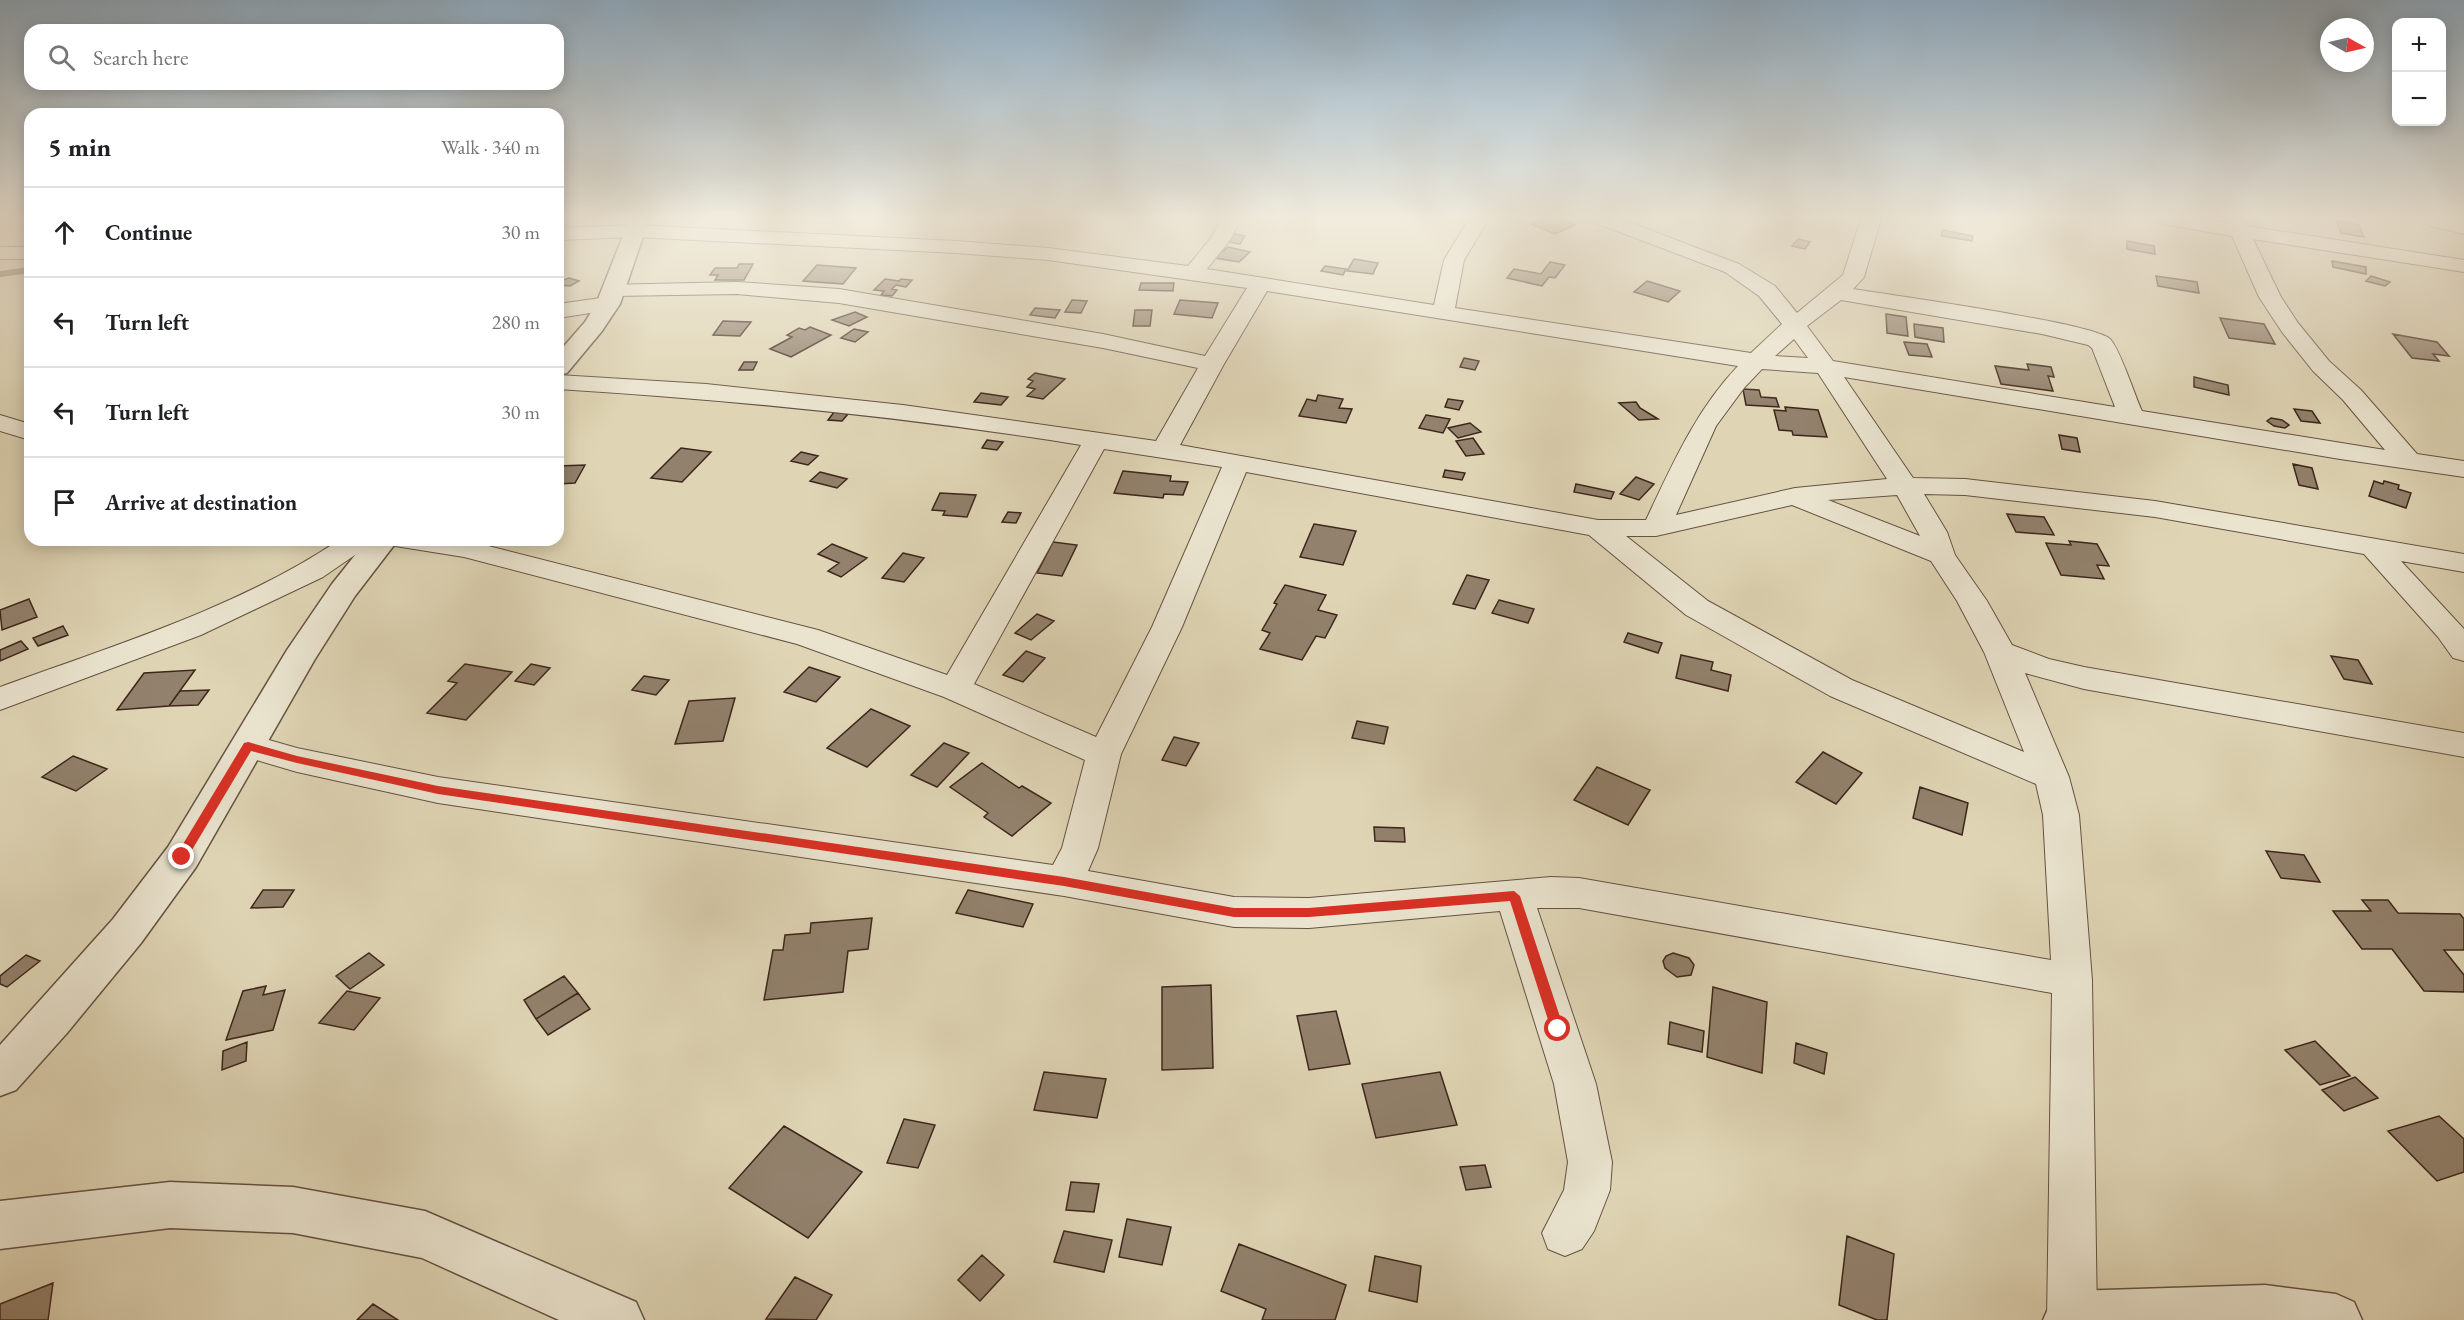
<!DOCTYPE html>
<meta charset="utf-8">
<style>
body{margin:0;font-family:"EB Garamond",serif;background:#f2f2f2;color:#202124}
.controls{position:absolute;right:18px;top:18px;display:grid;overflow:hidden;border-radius:12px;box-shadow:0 3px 15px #0003}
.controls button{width:54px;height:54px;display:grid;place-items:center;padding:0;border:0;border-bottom:2px solid #e0e0e0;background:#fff;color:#202124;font:30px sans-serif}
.compass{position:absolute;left:2320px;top:18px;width:54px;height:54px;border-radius:50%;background:#fff;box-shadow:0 3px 15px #0003;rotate:98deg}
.stop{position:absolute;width:18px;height:18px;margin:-14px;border:4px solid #d93025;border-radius:50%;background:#fff}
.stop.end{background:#d93025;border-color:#fff;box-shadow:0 2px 6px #0008}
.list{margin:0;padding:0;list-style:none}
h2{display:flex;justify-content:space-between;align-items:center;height:78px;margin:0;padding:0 24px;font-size:26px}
h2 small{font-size:20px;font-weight:400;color:#757577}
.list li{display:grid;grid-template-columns:39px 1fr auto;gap:18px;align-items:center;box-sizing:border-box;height:90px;padding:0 24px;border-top:2px solid #e0e0e0}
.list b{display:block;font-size:22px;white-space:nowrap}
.list em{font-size:20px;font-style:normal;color:#757577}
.icon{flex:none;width:33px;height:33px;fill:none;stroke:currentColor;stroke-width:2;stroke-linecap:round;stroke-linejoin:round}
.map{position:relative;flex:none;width:2464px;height:1320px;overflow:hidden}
.search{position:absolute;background:#fff;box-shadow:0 3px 15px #0003;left:24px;top:24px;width:540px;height:66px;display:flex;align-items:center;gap:15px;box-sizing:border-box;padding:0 21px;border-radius:18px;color:#757577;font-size:22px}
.panel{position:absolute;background:#fff;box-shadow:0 3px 15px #0003;left:24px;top:108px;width:540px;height:438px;border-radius:18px}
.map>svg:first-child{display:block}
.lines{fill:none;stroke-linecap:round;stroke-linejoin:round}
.stream{stroke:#7e6c59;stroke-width:6}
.building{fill:#92816c;stroke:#3e261c;stroke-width:1.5}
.minor-casing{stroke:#665242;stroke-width:2}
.tertiary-casing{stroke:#665242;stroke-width:3}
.minor{fill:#eae4cf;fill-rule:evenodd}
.tertiary{fill:#eae4cf;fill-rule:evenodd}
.route{fill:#d93025}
</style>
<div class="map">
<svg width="2464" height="1320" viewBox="0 0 2464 1320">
<rect width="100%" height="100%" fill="#dfd5b5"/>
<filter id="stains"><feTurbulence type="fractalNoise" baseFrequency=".00333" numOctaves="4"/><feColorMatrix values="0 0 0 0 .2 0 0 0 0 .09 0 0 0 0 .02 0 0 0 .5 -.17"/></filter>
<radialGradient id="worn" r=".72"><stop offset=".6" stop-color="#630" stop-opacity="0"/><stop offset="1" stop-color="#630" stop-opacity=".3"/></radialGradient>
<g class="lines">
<path class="stream" d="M0,274L30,270"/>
</g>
<path class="building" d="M1543,219H1561L1575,225L1555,234L1531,224Z
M2337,221L2359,225L2364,237L2341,233Z
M1943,230L1973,236L1972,241L1941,236Z
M1234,234L1245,236L1240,244L1228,242Z
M1798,239L1810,242L1805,249L1792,246Z
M2127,241L2154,246L2155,254L2127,249Z
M1228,247L1250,252L1239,262L1214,258Z
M1354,259L1378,263L1373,274L1347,271Z
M2332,261L2366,267V274L2333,267Z
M1550,262L1565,265L1555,278L1549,277L1542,286L1507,278L1514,269L1541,274Z
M739,264H753L744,280H715L718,275H710L715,268H737Z
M817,265L856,268L843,284L803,281Z
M1325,266L1346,269L1343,275L1321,271Z
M2156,276L2197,282L2199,293L2158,286Z
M2371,276L2390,282L2385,286L2366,281Z
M569,278L579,281L570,286L558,285L560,281Z
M885,279L899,281L901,279L912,280L906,287L896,285L892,289L897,290L892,296L881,295L884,291L874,290Z
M1647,281L1680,291L1668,302L1634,292Z
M1141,283H1174L1173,291L1139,290Z
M1072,300L1087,301L1081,313L1065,312Z
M1180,300L1218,303L1212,318L1174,314Z
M1035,308L1060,310L1055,318L1030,315Z
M1135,310H1152L1150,326H1133Z
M855,312L867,317L849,326L832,320Z
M1886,314L1906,317L1908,336L1887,333Z
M2220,318L2264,324L2275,344L2229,338Z
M723,321L751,322L740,336L713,335Z
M1914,324L1943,328L1944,342L1915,337Z
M810,327L831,335L791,357L770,349L792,337L787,335L799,328L805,330Z
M854,329L868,332L855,342L841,338Z
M2393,334L2437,342L2449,356L2433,354L2439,361L2412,358Z
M1904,342L1927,344L1932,357L1909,355Z
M1464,358L1479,361L1475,370L1460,367Z
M744,362H757L753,370H739Z
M2027,364L2051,367L2054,377L2048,376L2053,391L2001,384L1995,366L2029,370Z
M1035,373L1065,379L1043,399L1027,396L1035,389L1027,387L1033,381L1028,379Z
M2194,377L2228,385L2229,395L2194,387Z
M1743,389L1759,390L1761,397L1776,398L1779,407L1746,405Z
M981,393L1008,397L1001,405L974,402Z
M1318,395L1343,399L1339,408L1352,409L1346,423L1299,416L1307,399L1316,401Z
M1448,399L1463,401L1459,410L1445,407Z
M1636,402L1640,408L1658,419L1639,420L1619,403Z
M1785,407L1818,410L1827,437L1793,435L1792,431L1779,430L1774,410L1786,411Z
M2294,409L2312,411L2320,423L2301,421Z
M834,412L848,414L842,421L828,420Z
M1426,415L1450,419L1443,433L1419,428Z
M2271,418L2282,420L2289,425L2285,428L2274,426L2267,421Z
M1470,423L1481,432L1458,438L1448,428Z
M2059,435L2077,438L2080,452L2062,449Z
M1473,438L1484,454L1466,456L1456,441Z
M987,440L1003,442L997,450L982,448Z
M681,448L711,452L682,482L651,478Z
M801,452L818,456L808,465L791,461Z
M2293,464L2312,468L2318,489L2299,485Z
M585,465L575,483L558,484V466Z
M1445,470L1465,473L1462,480L1443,477Z
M1123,471L1171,476L1170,481L1188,482L1183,495L1164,494L1163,498L1114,493Z
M820,472L847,479L837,488L810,481Z
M1636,477L1654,484L1639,500L1620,494Z
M2374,481L2383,484L2384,481L2399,485L2398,489L2411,493L2406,508L2369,496Z
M1576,484L1614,492L1611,499L1574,492Z
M940,493L976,495L967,517L943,515L945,511L932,510Z
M1008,512L1021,513L1016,523L1002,522Z
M2007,514L2044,517L2054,535L2016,532Z
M1314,524L1356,531L1343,565L1300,557Z
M2069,541L2097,544L2109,566L2097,565L2104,579L2061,575L2046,543L2071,545Z
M1053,542L1077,545L1062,576L1037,573Z
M832,544L867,558L841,577L828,571L839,563L818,554Z
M903,553L924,558L904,582L882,578Z
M1467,575L1489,580L1475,609L1453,604Z
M1285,585L1326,595L1318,610L1337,615L1325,638L1316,636L1302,660L1260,649L1270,633L1262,630L1277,604L1274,603Z
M29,599L37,617L2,630L0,610Z
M1499,600L1534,609L1528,623L1492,613Z
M1037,614L1054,621L1031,640L1015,633Z
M63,626L68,635L38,646L33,638Z
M1628,633L1662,643L1658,653L1624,642Z
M21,641L28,649L0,661V650Z
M1026,651L1045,658L1023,682L1003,675Z
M1681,655L1713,662L1711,670L1731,675L1728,691L1676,678Z
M2331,656L2358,660L2372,684L2344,679Z
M465,664L512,672L466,720L427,713L457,683L448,681Z
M531,664L550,668L534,685L515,681Z
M809,667L840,677L816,702L784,692Z
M195,670L169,706L117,710L144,673Z
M644,676L669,680L656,695L632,690Z
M209,690L198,705L169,706L180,691Z
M735,698L723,741L675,744L689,701Z
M871,709L910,726L867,767L827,748Z
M1357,721L1388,727L1384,744L1352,738Z
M1174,737L1199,743L1186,766L1162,760Z
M944,743L969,753L937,787L911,775Z
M1823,752L1862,773L1836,804L1796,782Z
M73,756L107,769L76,791L42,777Z
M982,763L1019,788L1022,786L1051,803L1012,836L984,817L988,813L950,787Z
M1597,767L1650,790L1628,825L1574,800Z
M1920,787L1968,803L1962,835L1913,818Z
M1374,827L1404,828L1405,842L1375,841Z
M2266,851L2304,855L2320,882L2281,878Z
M263,890H294L283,907L251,908Z
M968,890L1033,904L1023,927L956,913Z
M2362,900H2388L2398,913L2460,914L2464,919V950H2444L2464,975V992L2424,991L2392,949H2362L2333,911H2371Z
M872,918L868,949L848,951L843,992L764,1000L773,950H783L785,935L810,933L811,923Z
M369,953L384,965L350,989L336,976Z
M1673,953L1689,958L1694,965L1691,975L1677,977L1665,968L1663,961L1666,956Z
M26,955L40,961L7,987L0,984V976Z
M564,976L578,993L536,1019L524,1000Z
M1211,985L1213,1068L1162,1070V987Z
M266,986L263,995L285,990L273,1030L226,1040L243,991Z
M1713,987L1767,1002L1762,1073L1707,1057Z
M347,991L380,998L354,1030L319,1023Z
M578,993L590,1009L548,1035L536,1019Z
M1336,1011L1350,1064L1309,1070L1297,1016Z
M1670,1022L1704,1031L1702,1052L1668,1044Z
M2315,1041L2350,1076L2320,1085L2285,1050Z
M247,1042L246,1061L222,1070L223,1051Z
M1796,1043L1827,1053L1824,1074L1794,1063Z
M1044,1072L1106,1079L1097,1118L1034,1110Z
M1440,1072L1457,1125L1376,1138L1362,1084Z
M2355,1077L2378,1098L2344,1111L2322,1090Z
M2439,1116L2464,1139V1172L2437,1181L2388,1131Z
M904,1119L935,1125L918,1168L887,1163Z
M784,1126L862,1172L808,1238L729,1188Z
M1485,1165L1491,1187L1466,1190L1460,1167Z
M1071,1182L1099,1184L1094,1212L1066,1210Z
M1127,1219L1171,1227L1162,1265L1119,1257Z
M1064,1231L1112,1240L1104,1272L1054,1262Z
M1847,1236L1894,1254L1887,1320H1877L1839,1305Z
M1239,1244L1346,1285L1335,1320H1262L1266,1309L1221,1291Z
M982,1255L1004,1275L980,1301L958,1280Z
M1375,1256L1421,1266L1417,1302L1369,1291Z
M795,1277L832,1295L816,1320L766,1319Z
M53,1283L48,1320H0V1304Z
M373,1304L398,1320H357Z"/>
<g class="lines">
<defs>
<path id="minor" d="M1221,219H1241L1230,240L1207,269L1434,305L1444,260L1469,219H1489L1464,260L1455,308L1751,353L1782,324L1759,296L1725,272L1596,223L1593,219H1621L1739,264L1775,286L1797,313L1843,275L1861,219H1881L1864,277L1853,289C1890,295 2094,323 2110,339C2120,349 2135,396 2142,411L2385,450L2343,400L2313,371L2282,332L2259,297L2232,236L2168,225L2161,223L2158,219H2204L2226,223L2224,219H2244L2247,226L2464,260V272L2253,239L2281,297L2298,323L2329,361L2361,390L2417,454L2464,461V477L2340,459L1844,377L1913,478L1965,479L2155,501L2464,554V572L2401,561L2464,629V661L2453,658L2438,637L2364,554L2155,517L1965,495L1924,494L1947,532L1955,555L1987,601L2012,645L2049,659L2084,667L2464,733V757L2084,689L2025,673L2069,777L2079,815L2092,980L2097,1320H2047L2052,993L1579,908H1537L1596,1084L1612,1162L1610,1190L1594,1231L1582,1249L1565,1256L1548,1249L1542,1233L1564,1190L1568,1162L1554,1084L1500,911L1309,928L1234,927L1064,896L438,803L297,772L236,754L231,746L236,738L248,734L297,748L438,777L1053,865L1062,848L1085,760L944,697L797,644L464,557L395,546L391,540H465L818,630L947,675L1081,445C907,417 733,400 558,389V375L706,384L903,405L1156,441L1198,368L1103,348L839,303L737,294L614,296L606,295L603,290L606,285L737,282L839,289L1103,334L1205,356L1247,288L1048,260L956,253L635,237L558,240V228L635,225L956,241L1048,248L1188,266L1211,238ZM1267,291L1738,366C1696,410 1672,465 1646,520H1598L1180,445L1224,364ZM1841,300L2042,334L2088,345L2092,348L2115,407L1833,361L1807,326ZM1794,339L1808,358L1775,356ZM1762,369L1818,373L1887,479L1795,488L1676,515L1716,426L1744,388ZM1104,449L1222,467L1152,627L1096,737L974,684ZM1246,472L1589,535L1686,615L1830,696L2036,784L2043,815L2051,960L1579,878L1551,877L1309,898L1234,897L1088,871L1098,848L1121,754L1182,627ZM1897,495L1920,536L1828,500ZM1792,505L1931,561L1957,601L1984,652L2024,752L1852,680L1708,601L1626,536H1656Z
M2417,219H2452L2464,222V234L2420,223Z
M0,247H30V259H0Z
M608,297L616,299L619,304L616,309L558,318V304Z
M0,415L30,424V440L0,431Z
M339,540H372L368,546L323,577L201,635L0,710V687C112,646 240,607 339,540Z"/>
<path id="tertiary" d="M627,219H647L645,231L620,304L602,331L567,373L558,375V353L585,322L596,304L625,231Z
M367,540H398L355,596L315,659L196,867L141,943L67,1033L16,1090L0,1096V1045L113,919L168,847L287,650L332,584Z
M170,1182L293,1187L425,1211L636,1302L644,1320H559L422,1258L293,1233L170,1228L0,1249V1201Z
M2265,1285L2336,1294L2354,1302L2362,1320H2043L2051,1302L2072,1291Z"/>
</defs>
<use href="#minor" class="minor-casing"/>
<use href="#tertiary" class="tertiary-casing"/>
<use href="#minor" class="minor"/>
<use href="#tertiary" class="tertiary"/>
</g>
<linearGradient id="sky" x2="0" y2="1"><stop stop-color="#8eaabf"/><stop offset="0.54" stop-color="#f1ecde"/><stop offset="1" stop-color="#f1ecde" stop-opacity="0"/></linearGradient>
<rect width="2464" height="404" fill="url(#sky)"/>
<path class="route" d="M248,742L297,756L438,786L1064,877L1234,908H1309L1514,891L1520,896L1564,1029L1558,1034L1551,1029L1510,901L1309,917H1234L1064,886L438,794L297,763L251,751L186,860H177V854L244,743Z"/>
<rect width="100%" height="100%" filter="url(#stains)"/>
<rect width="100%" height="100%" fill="url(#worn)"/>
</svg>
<div class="controls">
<button>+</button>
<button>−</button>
</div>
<svg class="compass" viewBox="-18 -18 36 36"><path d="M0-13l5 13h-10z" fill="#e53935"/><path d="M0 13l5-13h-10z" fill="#757577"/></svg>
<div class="stop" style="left:1558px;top:1029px"></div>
<div class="stop end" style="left:182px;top:857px"></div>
<div class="search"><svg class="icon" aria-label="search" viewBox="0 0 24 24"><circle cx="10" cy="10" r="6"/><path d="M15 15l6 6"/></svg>Search here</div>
<section class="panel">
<h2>5 min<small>Walk · 340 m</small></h2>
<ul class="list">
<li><svg class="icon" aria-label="ahead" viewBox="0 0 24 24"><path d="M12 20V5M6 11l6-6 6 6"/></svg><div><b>Continue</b></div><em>30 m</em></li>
<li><svg class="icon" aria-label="left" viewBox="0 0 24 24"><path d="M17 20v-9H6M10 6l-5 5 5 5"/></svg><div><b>Turn left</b></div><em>280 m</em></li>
<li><svg class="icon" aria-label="left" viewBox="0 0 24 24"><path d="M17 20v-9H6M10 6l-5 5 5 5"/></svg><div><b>Turn left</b></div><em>30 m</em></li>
<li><svg class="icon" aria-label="arrive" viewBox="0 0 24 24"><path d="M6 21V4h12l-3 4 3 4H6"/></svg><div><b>Arrive at destination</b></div></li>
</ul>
</section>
</div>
